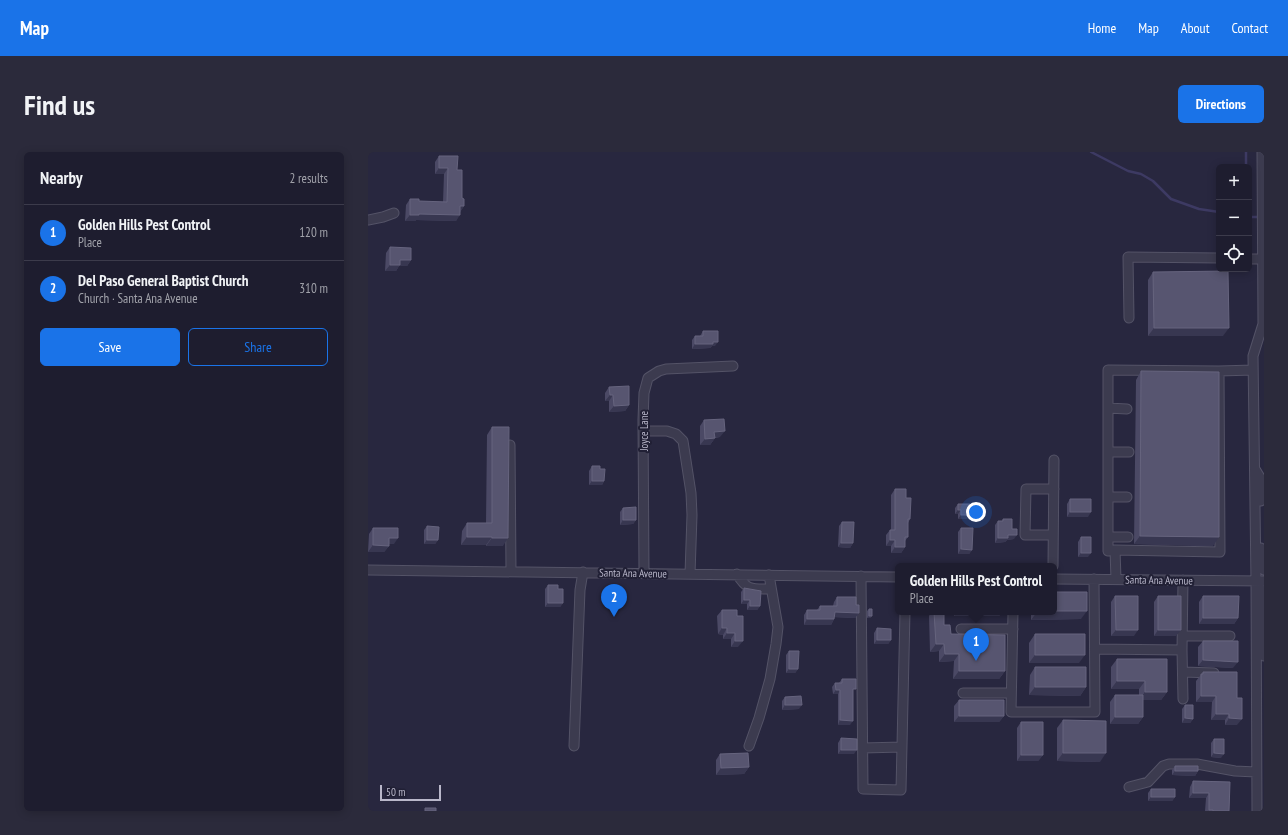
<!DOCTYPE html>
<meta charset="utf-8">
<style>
body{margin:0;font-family:"PT Sans Narrow",sans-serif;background:#2b2a3b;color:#f1f3f6}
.controls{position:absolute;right:12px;top:12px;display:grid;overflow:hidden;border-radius:6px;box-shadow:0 2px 10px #0003}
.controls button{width:36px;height:36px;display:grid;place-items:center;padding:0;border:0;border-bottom:1px solid #3c3b4b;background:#1e1d2f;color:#f1f3f6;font:20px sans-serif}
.scale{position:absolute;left:12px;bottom:10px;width:61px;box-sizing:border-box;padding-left:4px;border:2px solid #b9b7ca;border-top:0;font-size:11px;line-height:14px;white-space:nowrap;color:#b9b7ca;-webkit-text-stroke:3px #212035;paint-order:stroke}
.you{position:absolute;left:608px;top:360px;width:14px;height:14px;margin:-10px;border:3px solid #fff;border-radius:50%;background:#1a73e8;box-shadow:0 0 0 6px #1a73e833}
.badge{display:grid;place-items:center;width:26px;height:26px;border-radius:50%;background:#1a73e8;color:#fff;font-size:13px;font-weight:700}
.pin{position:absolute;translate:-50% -33px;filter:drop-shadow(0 1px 2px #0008)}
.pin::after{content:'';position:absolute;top:21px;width:14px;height:12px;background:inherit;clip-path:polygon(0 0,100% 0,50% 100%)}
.popup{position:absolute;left:527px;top:411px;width:162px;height:52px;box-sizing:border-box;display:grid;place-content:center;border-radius:6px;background:#1e1d2f;filter:drop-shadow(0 1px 3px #0005);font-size:13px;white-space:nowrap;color:#a1a2aa}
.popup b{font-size:15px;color:#f1f3f6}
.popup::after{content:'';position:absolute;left:50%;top:100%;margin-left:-8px;border:8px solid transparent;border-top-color:#1e1d2f}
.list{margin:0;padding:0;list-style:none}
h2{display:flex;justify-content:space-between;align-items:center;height:52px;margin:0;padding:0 16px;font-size:17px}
h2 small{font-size:13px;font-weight:400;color:#a1a2aa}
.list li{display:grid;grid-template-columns:26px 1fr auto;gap:12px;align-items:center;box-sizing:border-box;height:56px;padding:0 16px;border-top:1px solid #3c3b4b}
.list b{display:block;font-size:15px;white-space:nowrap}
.list p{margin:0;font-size:13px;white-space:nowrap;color:#a1a2aa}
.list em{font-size:13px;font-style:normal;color:#a1a2aa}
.actions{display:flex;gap:8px;padding:12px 16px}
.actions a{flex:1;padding:9px 0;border:1px solid #1a73e8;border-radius:6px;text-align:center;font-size:14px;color:#1a73e8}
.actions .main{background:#1a73e8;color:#fff}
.icon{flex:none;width:22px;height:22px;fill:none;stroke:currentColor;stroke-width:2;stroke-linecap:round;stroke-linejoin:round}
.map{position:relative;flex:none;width:896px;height:659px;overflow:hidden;border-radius:6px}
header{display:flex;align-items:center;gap:24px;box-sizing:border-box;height:56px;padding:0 20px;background:#1a73e8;color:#fff}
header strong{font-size:19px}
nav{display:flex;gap:22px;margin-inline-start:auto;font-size:14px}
.intro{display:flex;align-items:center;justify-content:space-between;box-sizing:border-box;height:96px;padding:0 24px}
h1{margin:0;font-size:28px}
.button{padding:10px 18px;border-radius:6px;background:#1a73e8;color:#fff;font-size:14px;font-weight:700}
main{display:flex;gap:24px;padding:0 24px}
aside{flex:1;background:#1e1d2f;border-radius:6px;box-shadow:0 2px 10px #0003}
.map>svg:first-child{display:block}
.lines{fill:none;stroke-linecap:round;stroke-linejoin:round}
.stream{stroke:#3d3a63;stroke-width:2.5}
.minor-casing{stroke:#545367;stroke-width:11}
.minor{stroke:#3c3b4f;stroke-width:9}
.wall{fill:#4b4965}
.shaded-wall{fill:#383751}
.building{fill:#575570;stroke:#66647e}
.labels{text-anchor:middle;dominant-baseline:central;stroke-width:4;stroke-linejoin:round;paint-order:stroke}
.street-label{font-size:11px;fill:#b9b7ca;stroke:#212035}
</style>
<header>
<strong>Map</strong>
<nav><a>Home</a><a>Map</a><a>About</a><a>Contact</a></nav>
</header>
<div class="intro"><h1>Find us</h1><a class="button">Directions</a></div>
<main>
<aside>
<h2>Nearby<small>2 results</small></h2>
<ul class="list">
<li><span class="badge">1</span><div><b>Golden Hills Pest Control</b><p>Place</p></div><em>120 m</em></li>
<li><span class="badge">2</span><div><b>Del Paso General Baptist Church</b><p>Church · Santa Ana Avenue</p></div><em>310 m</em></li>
</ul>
<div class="actions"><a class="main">Save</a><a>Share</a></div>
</aside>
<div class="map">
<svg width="896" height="659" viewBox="0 0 896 659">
<rect width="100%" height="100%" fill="#28273f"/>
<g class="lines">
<path class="stream" d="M723,0L760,19L773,22L785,29L803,47L831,57L851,60
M878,15V0
M881,65H892"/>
<defs>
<path id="minor" d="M894,0L895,172L896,176
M0,68L15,65L26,61
M881,107H895
M761,166L760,105L851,106
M740,256L759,257
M275,279H299L308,282L315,289L323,341L324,363L322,422
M142,293L143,419
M740,300H761
M887,317L893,327V349
M740,345H759
M685,383H657L658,337H686
M740,385H760
M893,396L896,418
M747,398L740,399V218L851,219
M685,414L686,308
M0,418L530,425
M276,421L275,268L276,241L280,226L291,219L298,217L365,214
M369,422C379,439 384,437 403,437
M493,424L495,637L533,638L537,460
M686,427L896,429
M748,427L747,398L852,400L851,219L885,218
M890,432L893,439L894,444V499L896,504
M645,460L643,560H727L726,427
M593,477H645
M815,484H862
M727,497L814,498L815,547
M814,498L815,428
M815,520L846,521
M595,541H643
M206,594L212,438L215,420
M381,594L391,566L402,527L408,492L410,475L401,423
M495,596L534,595
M761,635L780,630L795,614L801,612H829L867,619L888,620
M889,659L888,429L885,204L895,172"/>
</defs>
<use href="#minor" class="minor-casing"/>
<use href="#minor" class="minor"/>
</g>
<path class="wall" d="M71,4L89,18L94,46L96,54L92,60L88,69L48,68L47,69H37L38,53L42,47L51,49L75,50L76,22H67V10Z
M22,95L43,108L39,114H31L28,119H17L18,101Z
M785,120L855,184H780V128Z
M335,179L347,194H344L342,196L324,197V188L327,184H332Z
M773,219L845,394L766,392L768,228Z
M241,235L261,253L257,259L241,260V249H237V241Z
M336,268L352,285L347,286L342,293H332V274Z
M124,275L135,394H118V393H93L94,379L99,371H118L119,283Z
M224,314L232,317L236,329L234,333H221V319Z
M527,337L538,346L542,367L540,371V385L537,389V395L533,401H523V394H518V383L522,378H523V343Z
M702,347L720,365H699V352Z
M590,352L599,367H590V362H587V356Z
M255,356L268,368L265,372L252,373V360Z
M635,367L644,377L646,387L639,388L637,390L627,391V373L630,369H634Z
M474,370L485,391L482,396L470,395L471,374Z
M59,374L70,388L67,392H56V378Z
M5,376L26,392H21V394L16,400H0L1,382Z
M593,376L604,398L601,402H590V380Z
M713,385L720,405H710V390Z
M180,433L190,437L195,451L192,455H177V437Z
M376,436L392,454L389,458H379V452H373V440Z
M747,444L766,484H743V450Z
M790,444L808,484H786V450Z
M835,444L870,466L866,472H831V450Z
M469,445L488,453L491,461L487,466L466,465V467L463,473H436V463L439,458H449L452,454H465L466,450Z
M501,457L504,464L502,466H499V459Z
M354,458H369L370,495H363V487H355V483L350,482L349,464Z
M563,460H576V473L583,482L637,519L631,527H585L586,509L571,510V499L562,500L561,464Z
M586,460H634L631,464H586Z
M663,460H686L713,467L663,468Z
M509,476L523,488L520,492H506V481Z
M667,482L711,511H661V491Z
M835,489L865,516L830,514V495Z
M421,499L430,517L427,521H418V503Z
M749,507L799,540L793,548H775V565L770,572H742V550L747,543H771V537H743V515Z
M667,515L718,535L712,544L661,543L662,523Z
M835,520L869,546V573H857V568H843L844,550H828V529Z
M474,527L485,542L482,573H470V542H465L464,535L467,531H471Z
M417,545L431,557L414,558V549Z
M591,548L636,564L631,570H586V554Z
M817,553L825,567L822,571H814V557Z
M695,568L732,610L689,609V576Z
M653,570L675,603L670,609H649V576Z
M473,586L486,602H470V591Z
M846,587L853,606L843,605V591Z
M352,602L381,615L376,622L348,623V608Z
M807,614L830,619L827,624L804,623V618Z
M825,629L862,630L861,659H837L838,646H821L822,635Z
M783,637L807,645L804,649H780V641Z"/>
<path class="shaded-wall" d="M71,16H80L76,22H67Z
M92,54H96L92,60Z
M51,62L92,63L88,69L48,68L47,69H37L42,63Z
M32,108H43L39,114H31L28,119H17L22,113Z
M786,176H861L855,184H780Z
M345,190H350L347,194H344L342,196L324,197L327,192Z
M242,243H245L241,249H237Z
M261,253L257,259L241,260L246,254Z
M357,279L352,285L342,286L346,280Z
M347,286L342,293H332L337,287Z
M224,329H236L234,333H221Z
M590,358H593L590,362H587Z
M702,360H723L720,365H699Z
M593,363H602L599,367H590Z
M255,368H268L265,372L252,373Z
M640,383H649L646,387L639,388L637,390L627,391L630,386Z
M772,384L851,385L845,394L766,392Z
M99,385H124L118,393H93Z
M21,386H30L26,392H16Z
M124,386H140L135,394H118Z
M59,388H70L67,392H56Z
M522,388H527L523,394H518Z
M473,391H485L482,396L470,395Z
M5,393L21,394L16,400H0Z
M527,395H537L533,401H523Z
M593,397L604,398L601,402H590Z
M713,401H723L720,405H710Z
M376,448H382L379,452H373Z
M180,451H195L192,455H177Z
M382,454H392L389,458H379Z
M686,459H719L713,467L663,468L669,460H686Z
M467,460L491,461L487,466L463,465Z
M589,460H634L631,464H586Z
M501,464H504L502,466H499Z
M835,466H870L866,472H831Z
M439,467H466L463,473H436Z
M354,476H359L355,483L350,482Z
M748,478H770L766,484H743Z
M790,478H813L808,484H786Z
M359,481H367L363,487H355Z
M509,488H523L520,492H506Z
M367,489H375L370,495H363Z
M568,492H576L571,499L562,500Z
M577,502H591L586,509L571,510Z
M667,503H717L711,511H661Z
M835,508L870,510L865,516L830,514Z
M421,517H430L427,521H418Z
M591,519H637L631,527H585Z
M749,529H777L771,537H743Z
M667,535H718L712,544L661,543Z
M468,538H472L470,542H465Z
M777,540H799L793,548H771Z
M833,544H848L844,550H828Z
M417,553H434L431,557L414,558Z
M848,562H861L857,568H843Z
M591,564H636L631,570H586Z
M747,565H775L770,572H742Z
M817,566L825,567L822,571H814Z
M861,566L874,567L869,573H857Z
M472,568L485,569L482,573H470Z
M473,598H489L486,602H470Z
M695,601H738L732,610L689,609Z
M846,601L856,602L853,606L843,605Z
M653,603H675L670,609H649Z
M381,615L376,622L348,623L353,616Z
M807,619H830L827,624L804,623Z
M825,641H841L838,646H821Z
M783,645H807L804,649H780Z"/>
<path class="building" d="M71,4H90L89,18H94V46L96,47V54H92V63L51,62V63H42V47H51V49L79,50L80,16H71Z
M22,95L43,96V108H32V113H22Z
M860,119L861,176H786L785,120Z
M335,179H350V190H345V192H327V184H335Z
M773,219L851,220V385L772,384Z
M261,234V253L246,254L245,243H242L241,235Z
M356,267L357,279L346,280L347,286L337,287L336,268Z
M124,275H141L140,386H124V385H99V371H124Z
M224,314H232V317H237L236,329H224Z
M527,337H538V346H543L542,367H540V385H537V395H527V388H522V378H527Z
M702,347H723V360H702Z
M590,352H602V363H593V358H590Z
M268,355V368H255V356Z
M635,367H644V377H649V383H640V386H630V369H635Z
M474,370H486L485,391H473Z
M59,374L71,375L70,388H59Z
M5,376H30V386H21V394L5,393Z
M593,376H605L604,398L593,397Z
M713,385H723V401H713Z
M180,433H190V437H195V451H180Z
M376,436L393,439L392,454H382V448H376Z
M686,440H719V459H686Z
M747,444H770V478H748Z
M790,444H813V478H790Z
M835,444H871L870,466H835Z
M469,445H488V453H491V461L467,460L466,467H439V458H452V454H469Z
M501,457H504V464H501Z
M354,458H369V464H375V489H367V481H359V476H354Z
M566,460H576V473H582L583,482L637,483V519H591V502H577L576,492H568Z
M509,476L523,477V488H509Z
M667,482H717V503H667Z
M835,489H870V510L835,508Z
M421,499H431L430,517H421Z
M749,507H799V540H777V529H749Z
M667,515H718V535H667Z
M835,520H869V546H874V567L861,566V562H848V544H833V522H835Z
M474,527H488V537H485V569L472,568V538H468L467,531H474Z
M747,543H775V565H747Z
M433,544L434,553H417V545Z
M591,548H636V564H591Z
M817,553H825V567L817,566Z
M695,568L738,569V601H695Z
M653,570H675V603H653Z
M473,586L489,587V598H473Z
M846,587H856V602L846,601Z
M380,601L381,615L353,616L352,602Z
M807,614H830V619H807Z
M825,629L862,630L861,659H845V658H841V641H825Z
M783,637H807V645H783Z
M57,656H68V659H57Z"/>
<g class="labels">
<g class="street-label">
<text transform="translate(276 279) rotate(-90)">Joyce Lane</text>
<text transform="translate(265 421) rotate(1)">Santa Ana Avenue</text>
<text transform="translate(791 428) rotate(1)">Santa Ana Avenue</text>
</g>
</g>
</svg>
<div class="controls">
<button>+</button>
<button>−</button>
<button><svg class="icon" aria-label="locate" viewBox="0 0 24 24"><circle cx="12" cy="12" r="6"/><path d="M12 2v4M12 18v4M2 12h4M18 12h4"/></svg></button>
</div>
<div class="scale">50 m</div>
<div class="you"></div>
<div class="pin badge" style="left:608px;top:509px">1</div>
<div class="popup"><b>Golden Hills Pest Control</b>Place</div>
<div class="pin badge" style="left:246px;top:465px">2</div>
</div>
</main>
